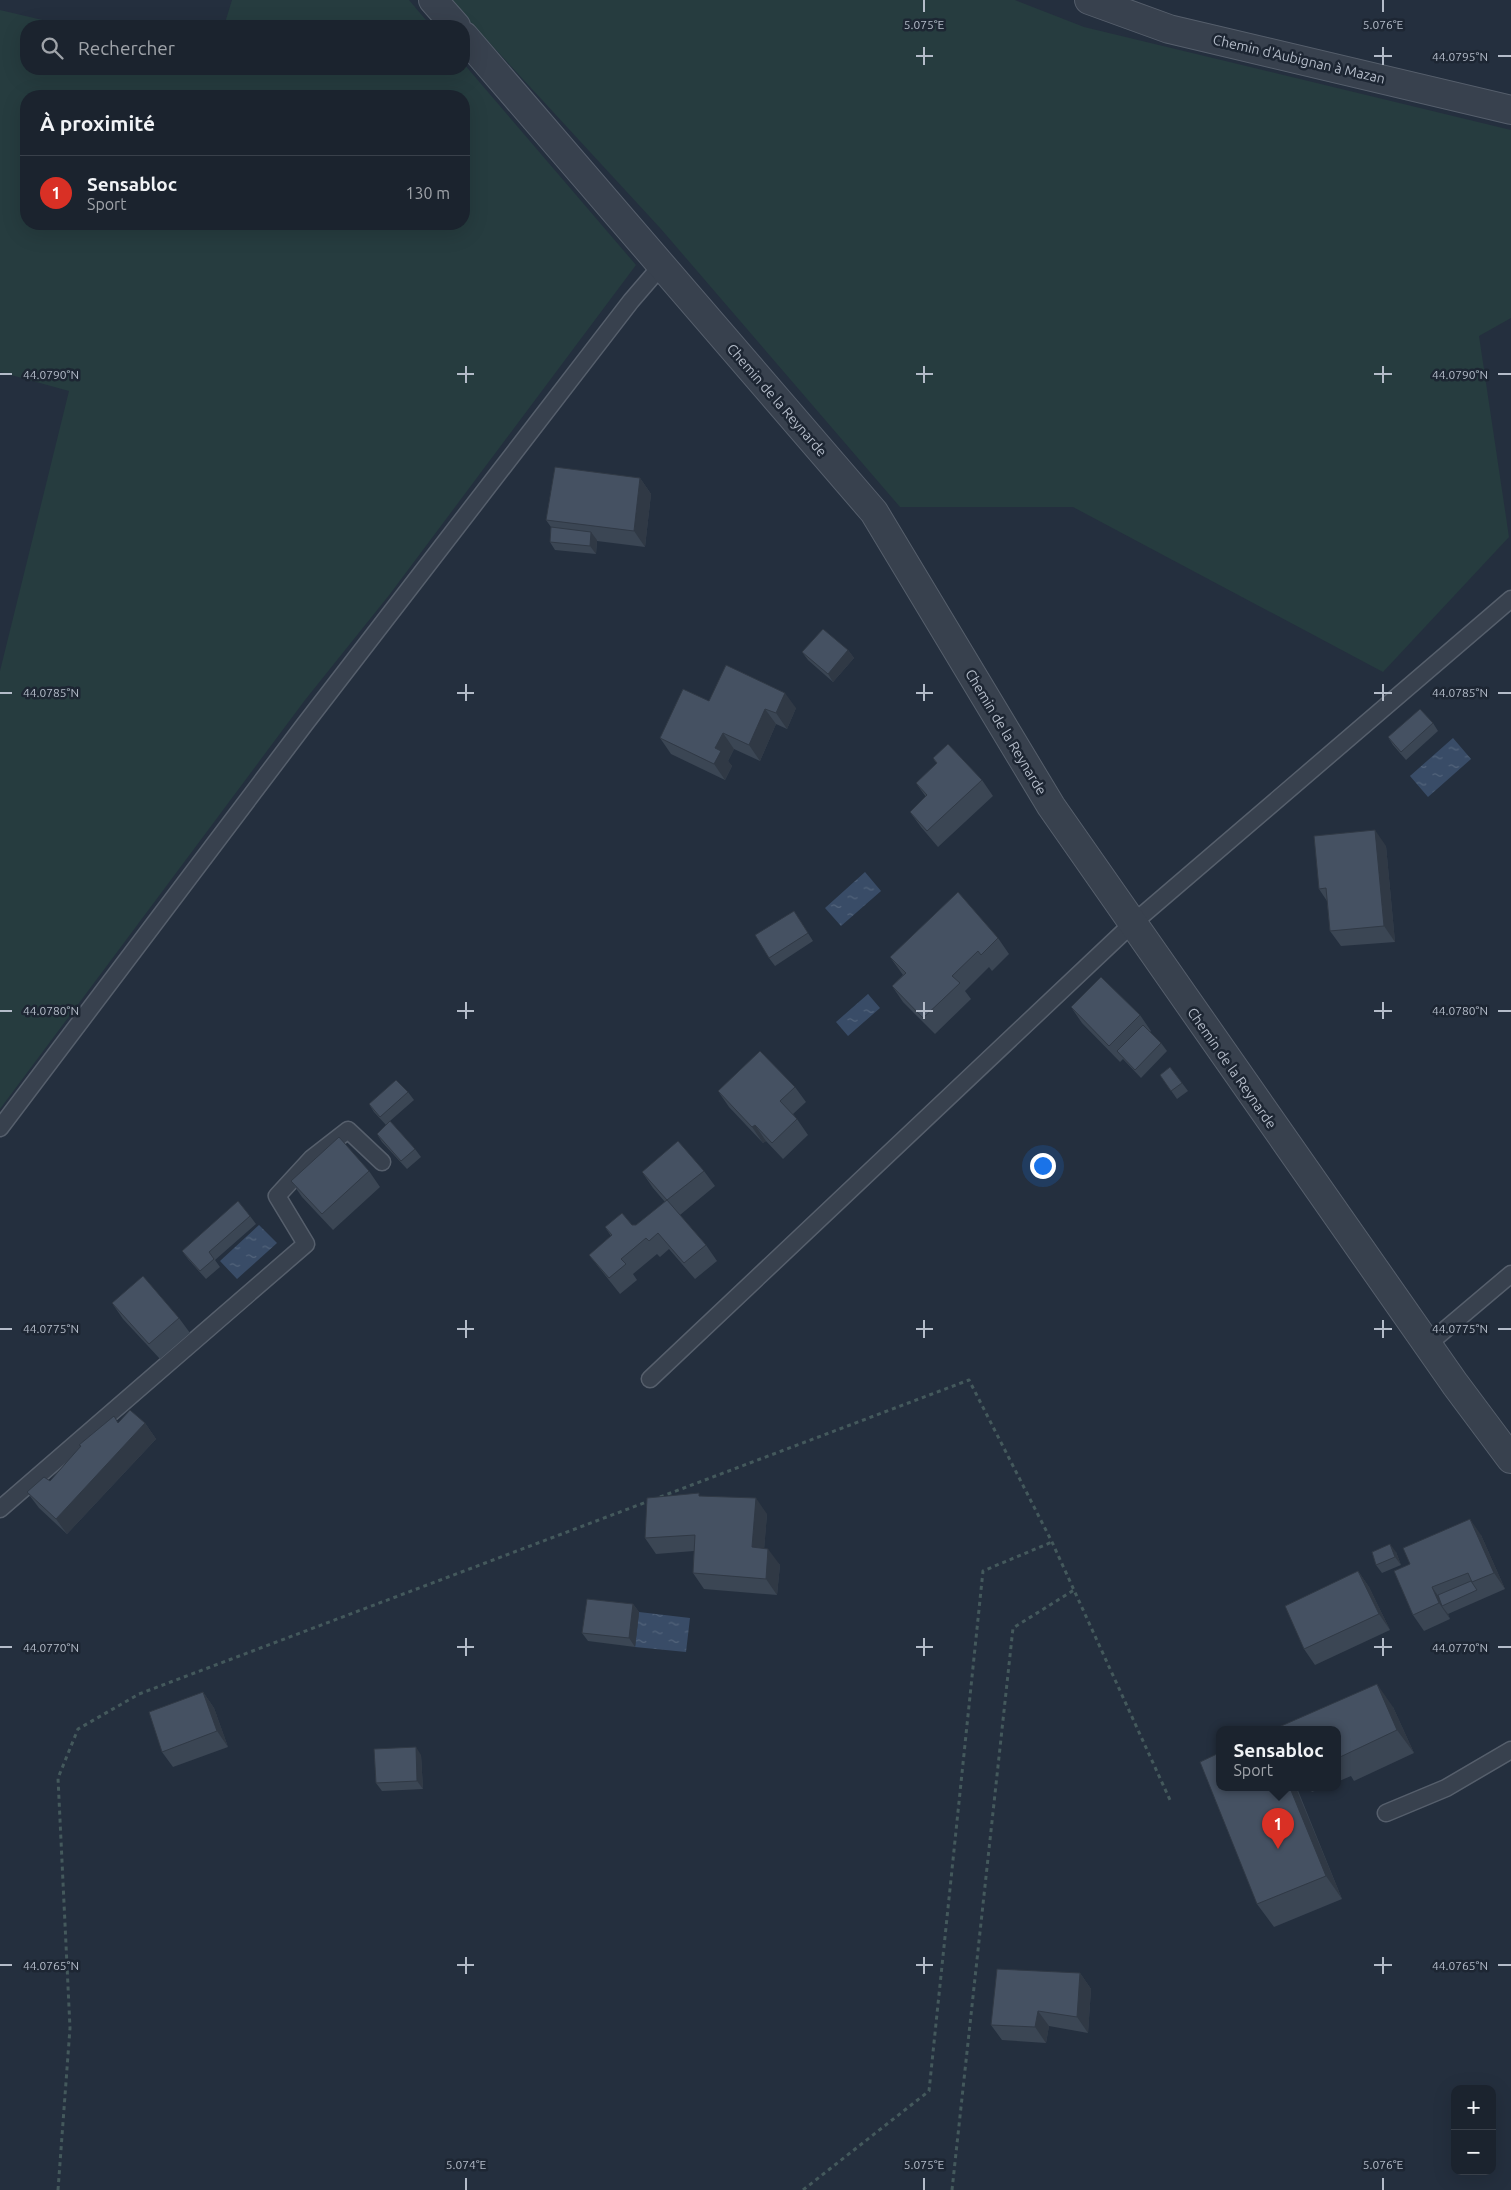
<!DOCTYPE html>
<html lang="fr">
<meta charset="utf-8">
<style>
body{margin:0;font-family:Ubuntu,sans-serif;background:#242b36;color:#f1f3f6}
.controls{position:absolute;right:15px;bottom:15px;display:grid;overflow:hidden;border-radius:10px;box-shadow:0 5px 20px #0002}
.controls button{width:45px;height:45px;display:grid;place-items:center;padding:0;border:0;border-bottom:1px solid #39404a;background:#1b232e;color:#f1f3f6;font:25px sans-serif}
.you{position:absolute;left:1042px;top:1165px;width:18px;height:18px;margin:-12px;border:4px solid #fff;border-radius:50%;background:#1a73e8;box-shadow:0 0 0 8px #1a73e833}
.badge{display:grid;place-items:center;width:32px;height:32px;border-radius:50%;background:#d93025;color:#fff;font-size:16px;font-weight:700}
.pin{position:absolute;translate:-50% -41px;filter:drop-shadow(0 1px 2px #0008)}
.pin::after{content:'';position:absolute;top:26px;width:18px;height:15px;background:inherit;clip-path:polygon(0 0,100% 0,50% 100%)}
.popup{position:absolute;left:1216px;top:1726px;width:125px;height:65px;box-sizing:border-box;display:grid;place-content:center;border-radius:10px;background:#1b232e;filter:drop-shadow(0 1px 4px #0005);font-size:16px;white-space:nowrap;color:#a0a4aa}
.popup b{font-size:19px;color:#f1f3f6}
.popup::after{content:'';position:absolute;left:50%;top:100%;margin-left:-10px;border:10px solid transparent;border-top-color:#1b232e}
.list{margin:0;padding:0;list-style:none}
h2{display:flex;justify-content:space-between;align-items:center;height:65px;margin:0;padding:0 20px;font-size:21px}
h2 small{font-size:16px;font-weight:400;color:#a0a4aa}
.list li{display:grid;grid-template-columns:32px 1fr auto;gap:15px;align-items:center;box-sizing:border-box;height:75px;padding:0 20px;border-top:1px solid #39404a}
.list b{display:block;font-size:19px;white-space:nowrap}
.list p{margin:0;font-size:16px;white-space:nowrap;color:#a0a4aa}
.list em{font-size:16px;font-style:normal;color:#a0a4aa}
.icon{flex:none;width:28px;height:28px;fill:none;stroke:currentColor;stroke-width:2;stroke-linecap:round;stroke-linejoin:round}
.map{position:relative;flex:none;width:1511px;height:2190px;overflow:hidden}
.search{position:absolute;background:#1b232e;box-shadow:0 5px 20px #0002;left:20px;top:20px;width:450px;height:55px;display:flex;align-items:center;gap:12px;box-sizing:border-box;padding:0 18px;border-radius:20px;color:#a0a4aa;font-size:19px}
.panel{position:absolute;background:#1b232e;box-shadow:0 5px 20px #0002;left:20px;top:90px;width:450px;height:140px;border-radius:20px}
.map>svg:first-child{display:block}
.grass{fill:#263c3f;fill-rule:evenodd}
.water{fill:url(#water-ripples)}
.lines{fill:none;stroke-linecap:round;stroke-linejoin:round}
.lane-casing{stroke:#565f6c;stroke-width:19}
.street-casing{stroke:#565f6c;stroke-width:30}
.path{stroke:#44595c;stroke-width:3;stroke-dasharray:4 4;stroke-linecap:butt}
.lane{stroke:#38414e;stroke-width:16}
.street{stroke:#38414e;stroke-width:28}
.wall{fill:#3b4654}
.shaded-wall{fill:#303945}
.building{fill:#455162;stroke:#303945}
.ticks{fill:none;stroke:#b4bcc9;stroke-width:2}
.labels{text-anchor:middle;dominant-baseline:central;stroke-width:5;stroke-linejoin:round;paint-order:stroke}
.street-label{font-size:14px;fill:#b4bcc9;stroke:#1d2633}
.ticks-label{font-size:12px;text-anchor:middle;fill:#b4bcc9;stroke:#1d2633;stroke-width:5;stroke-linejoin:round;paint-order:stroke}
</style>
<div class="map">
<svg width="1511" height="2190" viewBox="0 0 1511 2190">
<defs>
<pattern id="water-ripples" width="26" height="14" patternUnits="userSpaceOnUse" patternTransform="scale(1.25)"><rect width="26" height="14" fill="#394c67"/><path d="M2 4q2-2 4 0t4 0M15 11q2-2 4 0t4 0" fill="none" stroke="#53647b"/></pattern>
</defs>
<rect width="100%" height="100%" fill="#242f3e"/>
<path class="grass" d="M232,0H409L431,26H224Z
M450,0H1015L1084,27L1511,130V318L1479,336L1509,537L1383,672L1073,507H900L661,229Z
M0,10L68,26H26V69H464V64L636,265L390,594L305,700L0,1109V671L69,391L0,372ZM464,96V224H26V96Z"/>
<path class="water" d="M1453,738L1471,759L1428,797L1410,776Z
M865,872L881,891L841,926L825,908Z
M868,994L880,1008L848,1036L836,1022Z
M259,1225L277,1243L237,1279L220,1261Z
M639,1612L690,1618L686,1652L635,1647Z"/>
<g class="lines">
<defs>
<path id="lane" d="M0,1128L305,724L631,301L662,265
M1427,1345L1511,1274
M650,1379L1132,924L1511,599
M0,1509L306,1244L277,1196L312,1158L348,1130L382,1162
M1386,1813L1446,1788L1511,1750"/>
<path id="street" d="M433,0L456,26
M1089,0L1169,29L1511,110
M464,36L874,512L1051,806L1455,1384L1511,1459"/>
</defs>
<use href="#lane" class="lane-casing"/>
<use href="#street" class="street-casing"/>
<path class="path" d="M660,1497L969,1380L1052,1542L1170,1800
M58,2190L70,2028L58,1778L78,1729L139,1694L649,1501
M803,2190L929,2091L983,1571L1052,1542
M952,2190L1013,1628L1074,1590"/>
<use href="#lane" class="lane"/>
<use href="#street" class="street"/>
</g>
<path class="wall" d="M640,478L651,494L645,547L597,541L596,554L555,550L550,542L551,527L546,520Z
M848,650L854,658L833,682L808,660L802,652Z
M709,701L796,708L787,729L776,724L760,761L734,749L728,761L732,766L725,780L671,754L660,738Z
M1433,723L1438,731L1406,760L1393,745L1388,737Z
M933,758L982,780L993,796L938,847L921,827L910,812L926,797L916,783L937,764Z
M1386,846L1395,942L1341,946L1330,931L1327,901L1319,889Z
M794,911L813,941L775,966L769,958Z
M998,938L1009,954L992,971L989,967L965,991L971,999L935,1034L903,1002L892,986L903,975L890,957Z
M1071,1007L1140,1015L1151,1031L1150,1032L1161,1043L1167,1051L1141,1078L1123,1059L1120,1062L1082,1023Z
M1160,1075L1182,1083L1188,1091L1177,1099Z
M795,1087L806,1102L793,1114L797,1119L808,1135L783,1159L766,1141L763,1143L729,1107L718,1091Z
M408,1092L414,1100L390,1121L415,1149L421,1157L407,1169L382,1142L377,1134L386,1125L374,1112L369,1104Z
M369,1171L380,1187L333,1230L302,1197L291,1181Z
M704,1171L715,1186L680,1215L706,1245L717,1261L695,1279L669,1249L660,1257L657,1254L633,1274L637,1280L620,1294L601,1270L589,1255L611,1236L605,1227L636,1225L665,1202L653,1188L642,1172Z
M250,1216L256,1224L215,1260L220,1267L206,1279L188,1259L182,1251Z
M112,1303L179,1318L190,1333L160,1359L123,1319Z
M118,1422L145,1423L156,1439L67,1534L39,1508L27,1492L50,1481Z
M701,1496L767,1514L764,1549L780,1565L777,1595L704,1589L693,1573L694,1551L656,1554L645,1538Z
M1481,1535L1505,1589L1448,1614L1450,1619L1424,1631L1413,1615L1394,1571Z
M1396,1552L1401,1565L1382,1573L1376,1565Z
M1358,1571L1369,1587L1390,1630L1315,1665L1304,1649Z
M633,1604L639,1612L635,1647L588,1641L582,1633Z
M203,1692L214,1708L228,1747L173,1767L162,1752Z
M1393,1707L1414,1753L1354,1781L1351,1776L1337,1782V1730Z
M421,1755L423,1789L382,1791L376,1783Z
M1219,1788H1298H1297L1342,1899L1274,1927L1257,1904Z
M1309,1788H1323L1312,1792Z
M1080,1973L1091,1989L1088,2033L1049,2026L1046,2043L1002,2040L991,2025Z"/>
<path class="shaded-wall" d="M640,478L651,494L645,547L634,531Z
M591,532L597,540L596,554L590,546Z
M848,650L854,658L833,682L828,674Z
M785,693L796,708L787,729L776,713Z
M765,709L776,724L760,761L749,745Z
M723,733L734,749L728,761L732,766L725,780L714,764L715,748Z
M1375,830L1386,846L1395,942L1384,926Z
M755,1125L766,1141L763,1143L752,1127Z
M145,1423L156,1439L67,1534L56,1519Z
M756,1498L767,1514L763,1563L752,1547Z
M1470,1519L1481,1535L1505,1589L1494,1573Z
M1390,1544L1396,1552L1401,1565L1395,1557Z
M768,1549L780,1565L777,1595L766,1579Z
M1358,1571L1369,1587L1390,1630L1379,1614Z
M1432,1587L1443,1603L1442,1606L1448,1614L1450,1619L1439,1603Z
M633,1604L639,1612L635,1647L629,1638Z
M1377,1684L1393,1707L1414,1753L1397,1730Z
M203,1692L214,1708L228,1747L217,1731Z
M416,1747L421,1755L423,1789L417,1781Z
M1290,1788H1296L1342,1899L1326,1876Z
M1080,1973L1091,1989L1088,2033L1077,2017Z
M1038,2011L1049,2026L1046,2043L1035,2027Z"/>
<path class="building" d="M555,467L640,478L634,531L546,520Z
M551,527L591,532L590,546L550,542Z
M823,629L848,650L828,674L802,652Z
M726,665L785,693L776,713L765,709L749,745L723,733L715,748L721,751L714,764L660,738L683,689L709,701Z
M1420,709L1433,723L1401,752L1388,737Z
M948,744L982,780L927,831L910,812L927,795L916,783L937,763L933,758Z
M1375,830L1384,926L1330,931L1326,888L1319,889L1314,836Z
M958,892L998,938L981,955L978,951L952,976L960,983L923,1018L892,986L906,973L890,957Z
M794,911L808,933L769,958L755,935Z
M1101,977L1140,1015L1109,1046L1071,1007Z
M1143,1025L1161,1043L1135,1070L1117,1051Z
M760,1051L795,1087L780,1101L797,1119L772,1143L755,1125L752,1127L718,1091Z
M1170,1067L1182,1083L1171,1091L1160,1075Z
M396,1080L408,1092L380,1117L369,1104Z
M390,1121L415,1149L401,1161L377,1134Z
M339,1137L369,1171L322,1214L291,1181Z
M678,1141L704,1171L667,1200L642,1172Z
M667,1200L706,1245L684,1263L658,1233L649,1241L646,1238L621,1259L626,1264L609,1278L589,1255L612,1235L605,1227L622,1213L632,1225H636Z
M238,1201L250,1216L209,1252L214,1259L200,1271L182,1251Z
M143,1276L179,1318L149,1344L112,1303Z
M130,1410L145,1423L56,1519L27,1492L44,1477L50,1481L81,1446L79,1445L114,1416L118,1423Z
M699,1493V1496L756,1498L752,1547L768,1549L766,1579L693,1573L695,1535L645,1538L647,1498Z
M1470,1519L1494,1573L1472,1582L1468,1573L1432,1587L1439,1603L1413,1615L1394,1571L1410,1564L1403,1548Z
M1390,1544L1395,1557L1376,1565L1372,1552Z
M1358,1571L1379,1614L1304,1649L1285,1606Z
M1471,1581L1477,1590L1442,1606L1438,1595Z
M587,1599L633,1604L629,1638L582,1633Z
M1377,1684L1397,1730L1338,1758L1337,1755V1730H1272Z
M203,1692L217,1731L162,1752L149,1712Z
M416,1747L417,1781L376,1783L374,1749Z
M1219,1753V1788H1290L1326,1876L1257,1904L1200,1762Z
M997,1969L1080,1973L1077,2017L1038,2011L1035,2027L991,2025Z"/>
<path class="ticks" d="M924,0V12M1383,0V12M924,47V65M1383,47V65M916,56H933M1374,56H1392M1498,56H1511M466,366V383M924,366V383M1383,366V383M0,374H12M457,374H474M916,374H933M1374,374H1392M1498,374H1511M466,684V701M924,684V701M1383,684V701M0,693H12M457,693H474M916,693H933M1374,693H1392M1498,693H1511M466,1002V1019M924,1002V1019M1383,1002V1019M0,1011H12M457,1011H474M916,1011H933M1374,1011H1392M1498,1011H1511M466,1320V1338M924,1320V1338M1383,1320V1338M0,1329H12M457,1329H474M916,1329H933M1374,1329H1392M1498,1329H1511M466,1638V1656M924,1638V1656M1383,1638V1656M0,1647H12M457,1647H474M916,1647H933M1374,1647H1392M1498,1647H1511M466,1957V1974M924,1957V1974M1383,1957V1974M0,1965H12M457,1965H474M916,1965H933M1374,1965H1392M1498,1965H1511M466,2178V2190M924,2178V2190M1383,2178V2190"/>
<g class="labels">
<g class="street-label">
<text transform="translate(1299 59) rotate(13)">Chemin d'Aubignan à Mazan</text>
<text transform="translate(777 400) rotate(49)">Chemin de la Reynarde</text>
<text transform="translate(1006 732) rotate(59)">Chemin de la Reynarde</text>
<text transform="translate(1232 1068) rotate(55)">Chemin de la Reynarde</text>
</g>
</g>
<g class="ticks-label">
<text x="924" y="29">5.075°E</text>
<text x="1383" y="29">5.076°E</text>
<text x="1460" y="61">44.0795°N</text>
<text x="51" y="379">44.0790°N</text>
<text x="1460" y="379">44.0790°N</text>
<text x="51" y="697">44.0785°N</text>
<text x="1460" y="697">44.0785°N</text>
<text x="51" y="1015">44.0780°N</text>
<text x="1460" y="1015">44.0780°N</text>
<text x="51" y="1333">44.0775°N</text>
<text x="1460" y="1333">44.0775°N</text>
<text x="51" y="1652">44.0770°N</text>
<text x="1460" y="1652">44.0770°N</text>
<text x="51" y="1970">44.0765°N</text>
<text x="1460" y="1970">44.0765°N</text>
<text x="466" y="2169">5.074°E</text>
<text x="924" y="2169">5.075°E</text>
<text x="1383" y="2169">5.076°E</text>
</g>
</svg>
<div class="controls">
<button>+</button>
<button>−</button>
</div>
<div class="you"></div>
<div class="pin badge" style="left:1278px;top:1849px">1</div>
<div class="popup"><b>Sensabloc</b>Sport</div>
<div class="search"><svg class="icon" aria-label="search" viewBox="0 0 24 24"><circle cx="10" cy="10" r="6"/><path d="M15 15l6 6"/></svg>Rechercher</div>
<section class="panel">
<h2>À proximité<small></small></h2>
<ul class="list">
<li><span class="badge">1</span><div><b>Sensabloc</b><p>Sport</p></div><em>130 m</em></li>
</ul>
</section>
</div>
